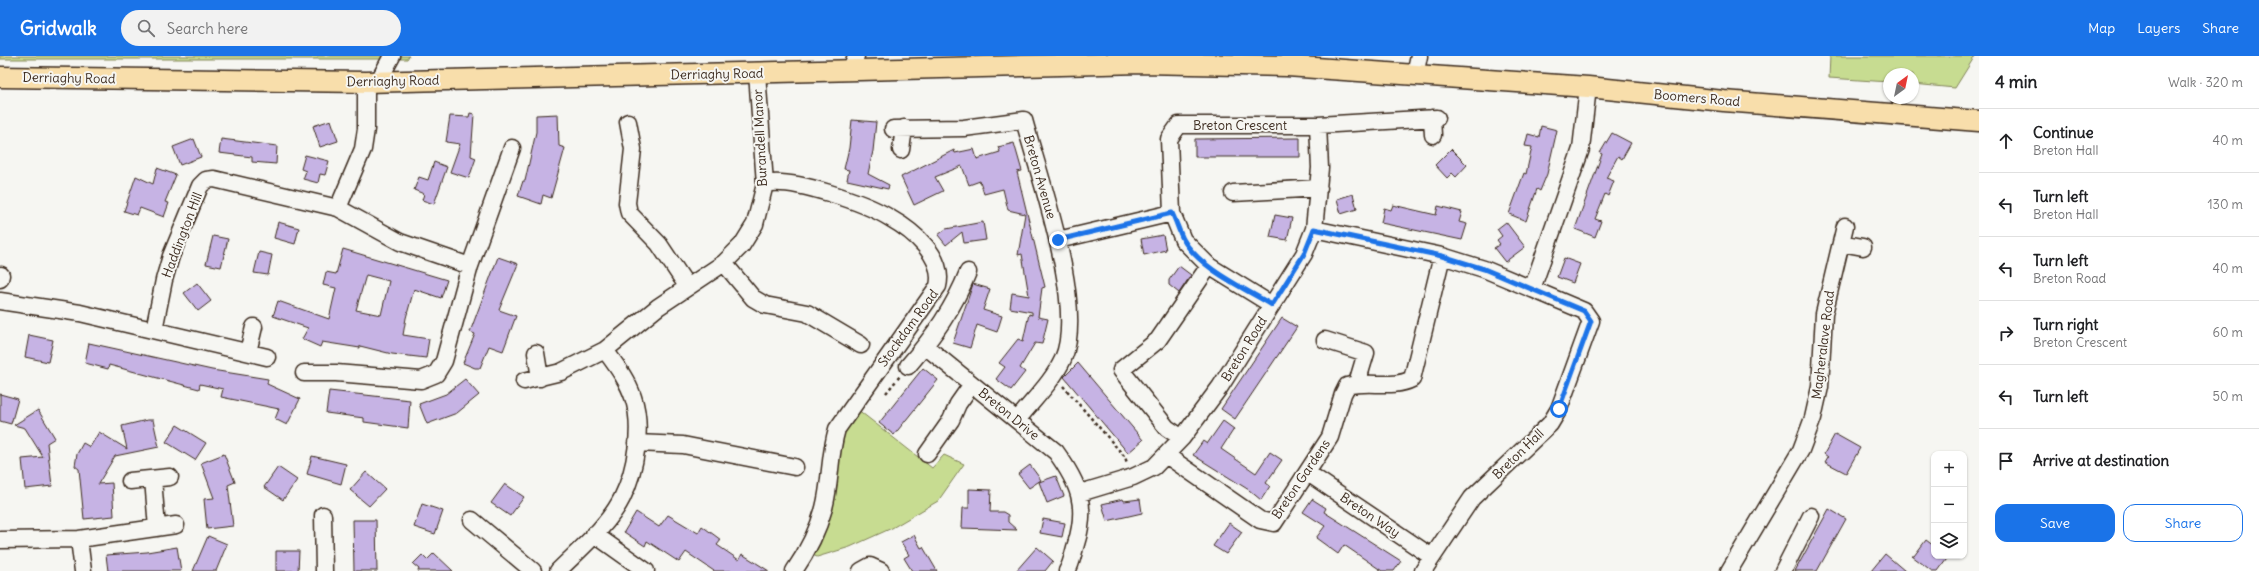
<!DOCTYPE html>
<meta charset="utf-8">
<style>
body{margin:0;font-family:Delius,sans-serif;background:#f2f2f2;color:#202124}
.controls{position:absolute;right:12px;bottom:12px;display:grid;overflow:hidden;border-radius:8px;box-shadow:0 1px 3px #0004}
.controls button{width:36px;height:36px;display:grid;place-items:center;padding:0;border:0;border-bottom:1px solid #e0e0e0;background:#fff;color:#202124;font:20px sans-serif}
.compass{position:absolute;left:1883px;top:12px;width:36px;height:36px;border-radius:50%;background:#fff;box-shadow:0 1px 3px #0004;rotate:33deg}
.stop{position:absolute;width:12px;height:12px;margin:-9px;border:3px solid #1a73e8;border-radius:50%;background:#fff}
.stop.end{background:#1a73e8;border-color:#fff;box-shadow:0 1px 4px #0008}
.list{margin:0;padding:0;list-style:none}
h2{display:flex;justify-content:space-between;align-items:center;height:52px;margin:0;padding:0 16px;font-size:17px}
h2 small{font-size:13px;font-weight:400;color:#757577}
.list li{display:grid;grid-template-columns:26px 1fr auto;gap:12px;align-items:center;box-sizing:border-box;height:64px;padding:0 16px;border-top:1px solid #e0e0e0}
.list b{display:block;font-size:15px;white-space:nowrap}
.list p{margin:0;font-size:13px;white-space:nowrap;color:#757577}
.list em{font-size:13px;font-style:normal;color:#757577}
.actions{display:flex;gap:8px;padding:12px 16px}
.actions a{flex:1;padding:9px 0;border:1px solid #1a73e8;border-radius:12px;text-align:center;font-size:14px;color:#1a73e8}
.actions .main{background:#1a73e8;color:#fff}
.icon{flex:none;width:22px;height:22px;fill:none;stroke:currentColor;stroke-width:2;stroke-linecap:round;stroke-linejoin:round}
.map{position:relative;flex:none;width:1979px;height:515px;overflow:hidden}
header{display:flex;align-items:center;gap:24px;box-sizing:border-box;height:56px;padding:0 20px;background:#1a73e8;color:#fff}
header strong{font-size:19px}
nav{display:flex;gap:22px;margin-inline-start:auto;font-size:14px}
.search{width:280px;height:36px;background:#f2f2f2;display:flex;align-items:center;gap:10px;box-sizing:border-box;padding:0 14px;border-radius:22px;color:#757577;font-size:15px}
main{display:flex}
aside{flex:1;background:#fff}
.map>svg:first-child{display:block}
.green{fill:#c7dc91;stroke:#818358}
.building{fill:#c6b3e4;stroke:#3b2a1e;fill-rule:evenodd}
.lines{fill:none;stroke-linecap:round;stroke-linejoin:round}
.minor-casing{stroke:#3b2a1e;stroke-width:19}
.major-casing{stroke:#3b2a1e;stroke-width:23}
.path{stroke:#3b2a1e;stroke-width:2.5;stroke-dasharray:3 3;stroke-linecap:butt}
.minor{stroke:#f6f6f2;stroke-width:16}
.major{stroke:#f8deab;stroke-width:20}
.route{stroke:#1a73e8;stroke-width:5}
.labels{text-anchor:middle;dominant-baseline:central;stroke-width:4;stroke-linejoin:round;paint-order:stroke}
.street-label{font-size:13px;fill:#3b2a1e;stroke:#f6f6f2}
</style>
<header>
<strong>Gridwalk</strong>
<div class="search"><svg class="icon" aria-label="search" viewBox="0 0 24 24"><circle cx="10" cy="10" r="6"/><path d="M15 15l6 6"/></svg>Search here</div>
<nav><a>Map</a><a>Layers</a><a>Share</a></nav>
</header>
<main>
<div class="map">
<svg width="1979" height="515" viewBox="0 0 1979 515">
<rect width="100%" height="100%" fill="#f6f6f2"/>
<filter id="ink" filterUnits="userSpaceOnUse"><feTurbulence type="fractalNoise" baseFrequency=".025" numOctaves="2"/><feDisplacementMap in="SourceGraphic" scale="8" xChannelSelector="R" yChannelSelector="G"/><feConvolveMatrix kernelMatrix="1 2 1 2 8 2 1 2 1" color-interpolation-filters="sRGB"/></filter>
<g filter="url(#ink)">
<path class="green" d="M0,0H409L407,3H0Z
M1830,0H1975L1955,32L1913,28V18H1889V26L1829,22Z
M857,353L932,412L944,399L964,408L938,445L892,472L850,491L817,501L808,497L840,387L849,362Z"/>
<path class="building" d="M470,57L474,58L471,100L476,102L469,122L450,116L460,88L446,86L450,60L469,61Z
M558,58L559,90L565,92L551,142L543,139L541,148L518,140L523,125H525L536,76V59Z
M331,64L338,85L320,91L313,70Z
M852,64L876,66L873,95L868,118L889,129L888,133L847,124L849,114L844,113L849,92Z
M1541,70L1557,74L1547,118L1540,135L1537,133L1526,165L1509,158L1524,117L1526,118L1532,91L1525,90L1528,78L1539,81Z
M1612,77L1631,87L1622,103L1618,100L1606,122L1614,125L1608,140L1605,138L1595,163L1601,165L1595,181L1575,173L1602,98L1600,97Z
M1300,82V101H1195V83Z
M194,83L201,101L180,109L173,91Z
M221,83L277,90L276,108L252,106V101L219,97Z
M1014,87L1022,115L1017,116L1045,231L1042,232L1038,261L1048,263L1042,288L1035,287L1020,312L1025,316L1011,334L996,323L1005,311L999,307L1018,283L1023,285L1029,258L1032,259V256L1010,252L1012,237L1029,240L1022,198L1018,199L1025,158L1008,154L1003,133L984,138L980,125L969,129L962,110L935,121L943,135L914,149L901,121L954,94L955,97L974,93L977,103L1000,96L998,91Z
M1451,93L1467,109L1456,121L1452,117L1447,122L1435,109Z
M305,99L329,105L325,119L320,118L318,127L303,123L306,115L301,113Z
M434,106L447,111L434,148L422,144L424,138L414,134L419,121L428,124Z
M157,112L176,119L165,146L169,147L164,161L140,152L137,159L124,155L136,120L153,128Z
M1353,138L1357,153L1341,158L1337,143Z
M1393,149L1436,159L1438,150L1462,156L1459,166L1467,168L1462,184L1381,167L1384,152L1391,154Z
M1275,159L1292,162L1287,184L1270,181Z
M278,166L299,172L295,188L274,182Z
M983,166L986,184L964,187L962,176L946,189L938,179L946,173Z
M1506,166L1525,191L1505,206L1494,192L1500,188L1497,184L1502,180L1497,173Z
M1163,179L1166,194L1144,199L1141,183Z
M213,180L228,183L221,211L206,208Z
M343,193L447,224L441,242L414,233L406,262L403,279L429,283L426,302L392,298L360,290V292L322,286L320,291L302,283L308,272L273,260L278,245L329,263L336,232L323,229L326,216L336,218ZM366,219L389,225L381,259L356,254Z
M259,196L272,199L268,219L254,217Z
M498,201L518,208L499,254L516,260L503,295L489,290L480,312H475L463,307L475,278L470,276Z
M1564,202L1580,208L1573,227L1557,221Z
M1179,210L1191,219L1179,237L1169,229V224Z
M197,227L211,245L198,255L184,237Z
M973,228L990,233L983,254L1002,260L997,276L977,269L970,292L953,287Z
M1282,262L1297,271L1235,363L1221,353Z
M29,279L53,284L48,306L25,301Z
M89,287L212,314L268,323L267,328L300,343L287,369L275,363L279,353L221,341L223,333L200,328L199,333L109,309L108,313L85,307Z
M1078,307L1143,384L1128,397L1064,321Z
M923,312L938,324L894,379L879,367Z
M465,323L479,339L457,357L427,368L419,348L446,338Z
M329,335L410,344L408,372L364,366V362L326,357Z
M0,338L18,343L11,368L0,365Z
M38,354L55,382L47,387L52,430L25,433L22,403L43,401L25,372L14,369Z
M147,364H153L159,391L115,400L98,428L112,427L114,460L84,463L79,413L75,410L77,398L83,387L90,391L99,376L127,393L122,370Z
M1223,365L1234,373L1221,393L1256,417L1270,396L1282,404L1266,427L1270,430L1261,444L1249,434L1193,399L1203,385L1207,388Z
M177,369L206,387L195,404L166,386Z
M1835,378L1860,392L1846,417L1825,406L1828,401L1824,398Z
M224,398L235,426L228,429L233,470L207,473L204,443L214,442L201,407Z
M312,400L346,408L341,428L307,418Z
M1030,409L1041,424L1029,432L1018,418Z
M278,411L297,424L283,444L264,431Z
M366,416L385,433L369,450L350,434Z
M1056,420L1064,440L1047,447L1039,426Z
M505,428L524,441L510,460L491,447Z
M969,433L991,434L990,456H1003L1008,459V466L1017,474L962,472L963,452H969Z
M1123,443L1124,445L1140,443L1142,457L1107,465L1102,448Z
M1312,443L1326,452L1324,456L1401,505L1394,515H1382L1344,489L1338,498L1316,482L1325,470L1303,456Z
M422,448L443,455L435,478L414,471Z
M1829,453L1846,463L1817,515H1795Z
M636,456L659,471L668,459L698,477L702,470L721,484L717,489L739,504L742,498L769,515H714L686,496L679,506L647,485L645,490L624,476Z
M1043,463L1065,467L1062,481L1040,477Z
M353,464H376L377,515H354Z
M1229,467L1242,476L1226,498L1213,490Z
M914,479L921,492L923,491L937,515H912L904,502L909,499L901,486Z
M208,480L227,488L216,515H193Z
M1926,484L1934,490V500H1949L1938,515H1932L1912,500H1914Z
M177,491L181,515H108L106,499L147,496Z
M1037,491L1053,505L1045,515H1016Z
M276,495H299L298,515H276Z
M434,497L453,515H418L419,513L413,508L422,499L427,504Z
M1885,498L1905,515H1871Z"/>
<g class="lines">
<defs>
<path id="minor" d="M851,13L856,0
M1415,19L1419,0
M378,26L392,0
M1432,62L1433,79
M628,66L633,93L627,147L629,157L659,188L687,230
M893,73L964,72L1024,64C1039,120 1086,250 1063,303C1053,325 1033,344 1018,363
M901,94L904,72
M765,128C791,121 866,147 890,162C913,175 945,201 938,230L837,373C829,399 831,426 824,452C818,474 807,496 794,515
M1233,137L1319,132
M338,152L400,186L470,210
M1314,173L1442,200L1484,213L1532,233L1581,93L1588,31
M1058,184L1172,157
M1841,187L1863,191
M724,207L753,242L765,249L807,257L861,289
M0,223L1,219
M0,245L80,257L267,301
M1272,249L1209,210L1183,184L1172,157L1169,83L1179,69H1318L1437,62
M154,274L164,224L171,200L200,130L206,124L214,123L338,152L363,93L366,73V26
M1325,284L1366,297L1357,327
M925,290L1056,396C1079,428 1088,449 1076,488C1073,497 1072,507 1067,515
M248,296L254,271
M536,297L540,322
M908,310C933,281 954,252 968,216
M304,317H336L421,324L436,318L444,305L470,210L512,92
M524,325L561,316L605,294L658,251L724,207L742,189L755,168L765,128L757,17
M1182,382L1167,372L1121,314L1158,284L1209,210
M636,387L683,389L795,411
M927,398L951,364L958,348L972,328
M1166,399L1260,464L1274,467L1330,381L1343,338L1347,330C1368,324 1393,333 1412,323L1442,200
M1308,417L1432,501
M153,423L157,472
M130,425L170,421
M1080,437L1133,421L1154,411L1182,382L1220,331L1304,198L1314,173L1320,112L1318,69
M323,459L324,515
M472,464L533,515
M594,478L646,515
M79,483L83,515
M0,484L79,483L176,469
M558,515C580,493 608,470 622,442C636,414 643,370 633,341C627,323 615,308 605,294
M861,515L870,510L881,515
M1423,515L1472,442L1550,368L1559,353L1591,265L1584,255L1532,233
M1729,515L1801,394L1813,362L1820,331L1824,258L1845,170
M1783,515L1811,460"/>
<path id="major" d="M0,21L366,26L1142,7L1287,10L1588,31L1724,45L1979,65"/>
</defs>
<use href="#minor" class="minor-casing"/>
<use href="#major" class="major-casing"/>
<path class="path" d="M1063,330L1125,401L1127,407
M886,337L900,320"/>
<use href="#minor" class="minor"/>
<use href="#major" class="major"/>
</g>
</g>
<g class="lines" filter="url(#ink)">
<path class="route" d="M1058,184L1172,157C1176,165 1179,175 1183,183C1199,212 1244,232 1272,249L1304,198L1314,173L1442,200L1484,213L1584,255L1591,265L1559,353"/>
</g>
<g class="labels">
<g class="street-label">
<text transform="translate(717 18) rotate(-1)">Derriaghy Road</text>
<text transform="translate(69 22) rotate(1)">Derriaghy Road</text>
<text transform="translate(393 25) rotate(-1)">Derriaghy Road</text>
<text transform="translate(1697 42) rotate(5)">Boomers Road</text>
<text x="1240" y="69">Breton Crescent</text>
<text transform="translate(760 82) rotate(-93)">Burandell Manor</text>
<text transform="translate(1040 121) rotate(74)">Breton Avenue</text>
<text transform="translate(182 179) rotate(-69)">Haddington Hill</text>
<text transform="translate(908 272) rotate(-54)">Stockdam Road</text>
<text transform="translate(1823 289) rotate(-83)">Magheralave Road</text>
<text transform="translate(1244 293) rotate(-58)">Breton Road</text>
<text transform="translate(1009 358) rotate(39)">Breton Drive</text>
<text transform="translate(1518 398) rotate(-44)">Breton Hall</text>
<text transform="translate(1301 423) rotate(-56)">Breton Gardens</text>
<text transform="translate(1370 459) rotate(34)">Breton Way</text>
</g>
</g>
</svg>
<div class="controls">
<button>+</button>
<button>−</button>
<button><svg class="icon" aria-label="layers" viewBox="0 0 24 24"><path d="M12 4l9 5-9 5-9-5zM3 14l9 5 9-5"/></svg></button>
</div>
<svg class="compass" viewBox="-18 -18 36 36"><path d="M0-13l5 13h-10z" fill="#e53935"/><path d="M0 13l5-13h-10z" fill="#757577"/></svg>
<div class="stop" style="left:1559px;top:353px"></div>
<div class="stop end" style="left:1058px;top:184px"></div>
</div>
<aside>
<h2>4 min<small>Walk · 320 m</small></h2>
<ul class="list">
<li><svg class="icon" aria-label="ahead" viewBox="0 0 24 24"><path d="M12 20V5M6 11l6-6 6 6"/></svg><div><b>Continue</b><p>Breton Hall</p></div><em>40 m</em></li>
<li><svg class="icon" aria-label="left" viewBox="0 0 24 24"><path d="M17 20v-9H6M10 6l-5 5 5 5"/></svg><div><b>Turn left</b><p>Breton Hall</p></div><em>130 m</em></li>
<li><svg class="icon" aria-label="left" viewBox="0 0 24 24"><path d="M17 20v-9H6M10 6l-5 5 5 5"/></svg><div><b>Turn left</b><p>Breton Road</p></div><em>40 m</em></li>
<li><svg class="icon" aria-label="right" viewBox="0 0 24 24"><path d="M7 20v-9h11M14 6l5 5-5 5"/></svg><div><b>Turn right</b><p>Breton Crescent</p></div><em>60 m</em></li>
<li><svg class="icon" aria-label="left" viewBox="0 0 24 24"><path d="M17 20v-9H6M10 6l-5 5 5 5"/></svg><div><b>Turn left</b></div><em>50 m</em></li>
<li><svg class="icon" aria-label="arrive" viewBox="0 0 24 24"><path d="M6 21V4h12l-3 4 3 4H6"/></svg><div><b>Arrive at destination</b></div></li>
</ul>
<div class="actions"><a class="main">Save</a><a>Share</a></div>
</aside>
</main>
